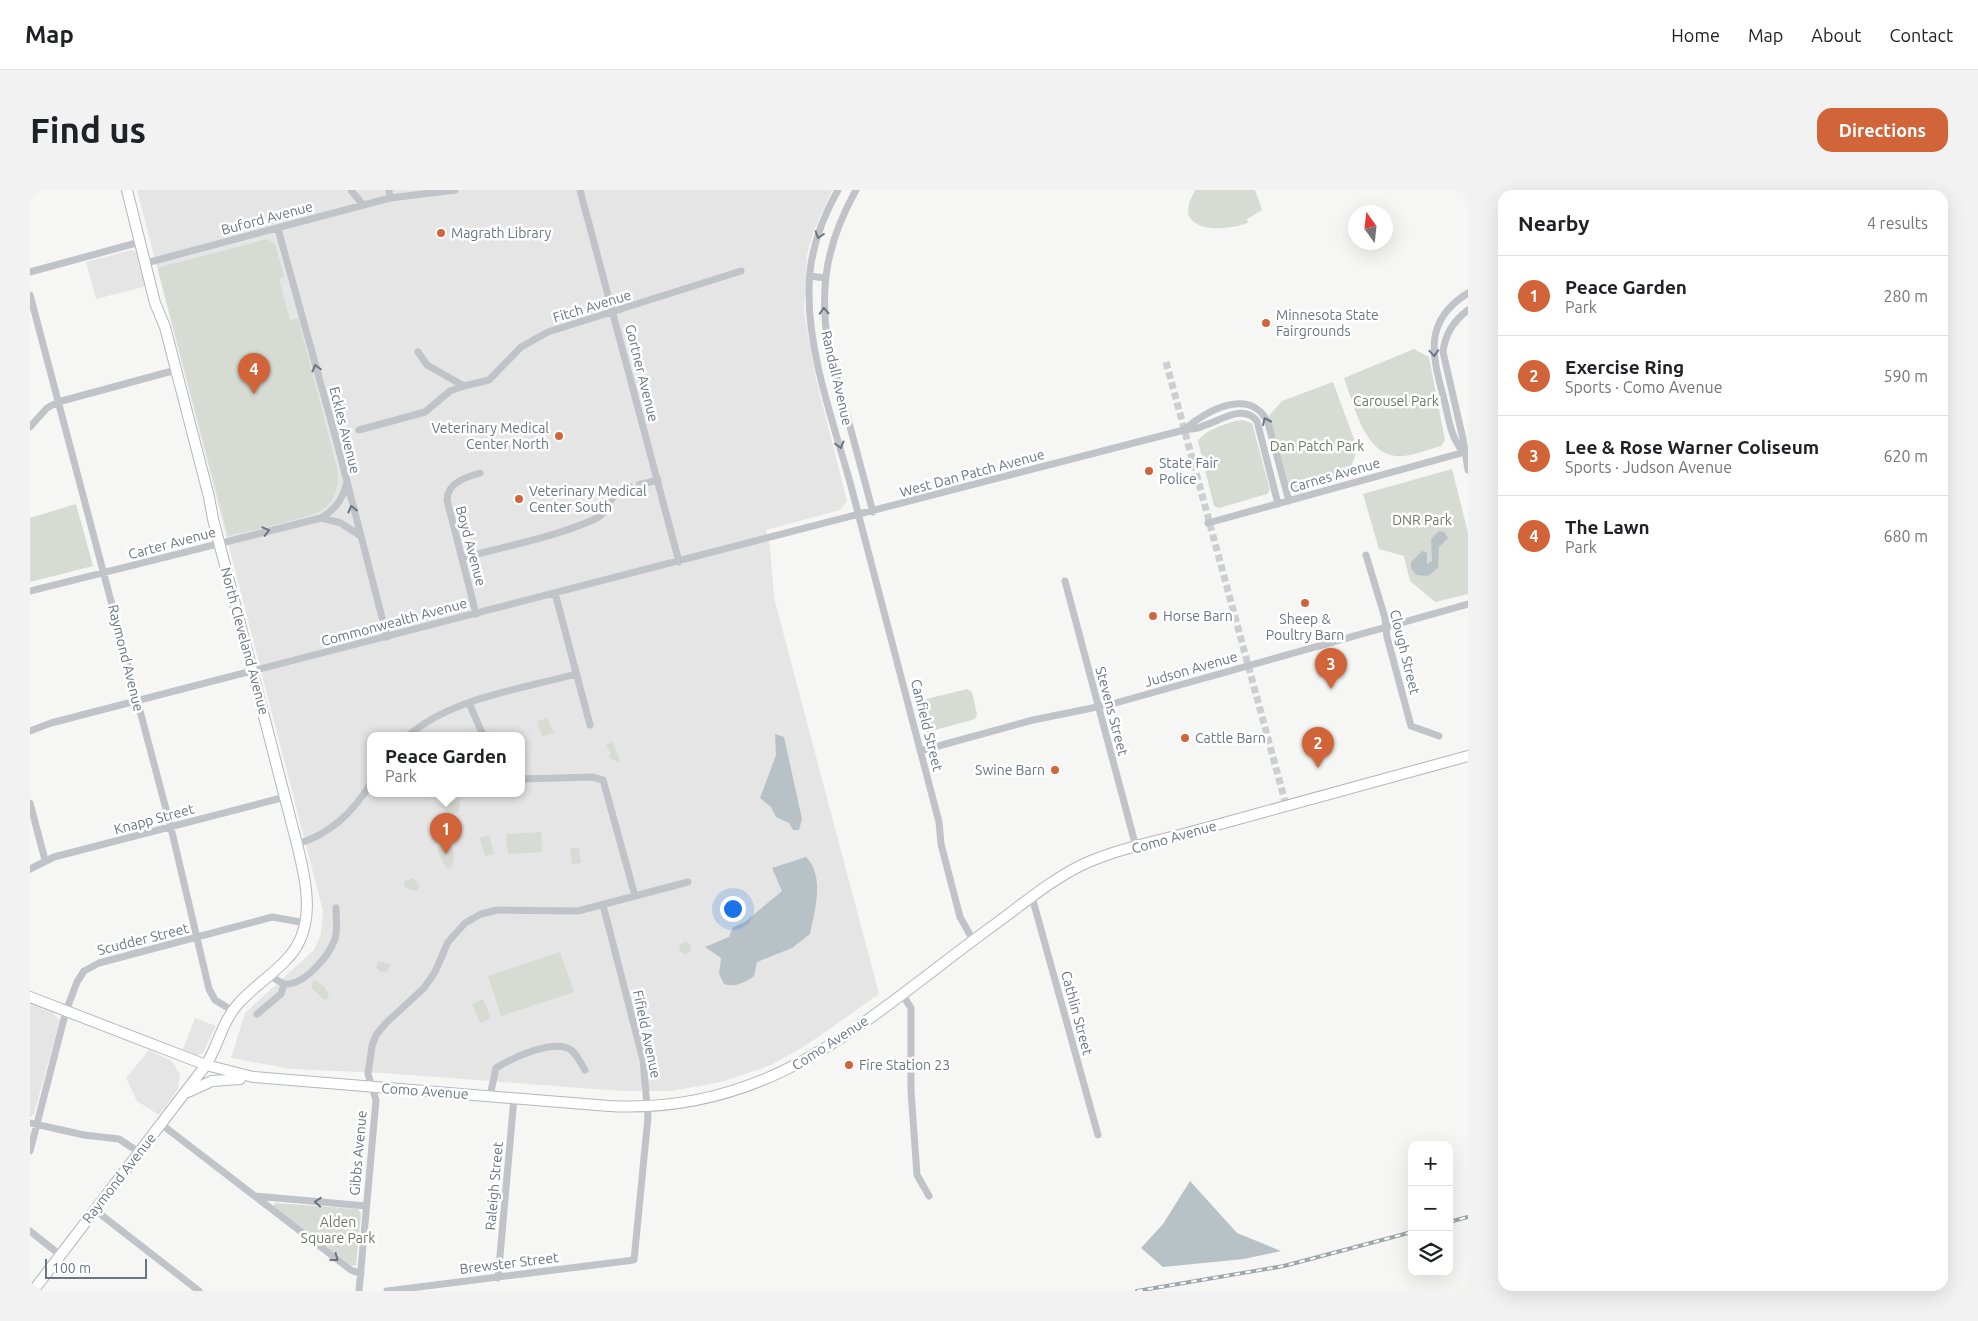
<!DOCTYPE html>
<meta charset="utf-8">
<style>
body{margin:0;font-family:Ubuntu,sans-serif;background:#f2f2f2;color:#202124}
.controls{position:absolute;right:15px;bottom:15px;display:grid;overflow:hidden;border-radius:10px;box-shadow:0 5px 20px #0002}
.controls button{width:45px;height:45px;display:grid;place-items:center;padding:0;border:0;border-bottom:1px solid #e0e0e0;background:#fff;color:#202124;font:25px sans-serif}
.compass{position:absolute;left:1318px;top:15px;width:45px;height:45px;border-radius:50%;background:#fff;box-shadow:0 5px 20px #0002;rotate:345deg}
.scale{position:absolute;left:15px;bottom:12px;width:102px;box-sizing:border-box;padding-left:5px;border:2px solid #697582;border-top:0;font-size:14px;line-height:18px;white-space:nowrap;color:#697582;-webkit-text-stroke:4px #fff;paint-order:stroke}
.you{position:absolute;left:702px;top:718px;width:18px;height:18px;margin:-12px;border:4px solid #fff;border-radius:50%;background:#1a73e8;box-shadow:0 0 0 8px #1a73e833}
.badge{display:grid;place-items:center;width:32px;height:32px;border-radius:50%;background:#d16439;color:#fff;font-size:16px;font-weight:700}
.pin{position:absolute;translate:-50% -41px;filter:drop-shadow(0 1px 2px #0008)}
.pin::after{content:'';position:absolute;top:26px;width:18px;height:15px;background:inherit;clip-path:polygon(0 0,100% 0,50% 100%)}
.popup{position:absolute;left:337px;top:542px;width:158px;height:65px;box-sizing:border-box;display:grid;place-content:center;border-radius:10px;background:#fff;filter:drop-shadow(0 1px 4px #0005);font-size:16px;white-space:nowrap;color:#757577}
.popup b{font-size:19px;color:#202124}
.popup::after{content:'';position:absolute;left:50%;top:100%;margin-left:-10px;border:10px solid transparent;border-top-color:#fff}
.list{margin:0;padding:0;list-style:none}
h2{display:flex;justify-content:space-between;align-items:center;height:65px;margin:0;padding:0 20px;font-size:21px}
h2 small{font-size:16px;font-weight:400;color:#757577}
.list li{display:grid;grid-template-columns:32px 1fr auto;gap:15px;align-items:center;box-sizing:border-box;height:80px;padding:0 20px;border-top:1px solid #e0e0e0}
.list b{display:block;font-size:19px;white-space:nowrap}
.list p{margin:0;font-size:16px;white-space:nowrap;color:#757577}
.list em{font-size:16px;font-style:normal;color:#757577}
.icon{flex:none;width:28px;height:28px;fill:none;stroke:currentColor;stroke-width:2;stroke-linecap:round;stroke-linejoin:round}
.map{position:relative;flex:none;width:1438px;height:1101px;overflow:hidden;border-radius:15px}
header{display:flex;align-items:center;gap:30px;box-sizing:border-box;height:70px;padding:0 25px;background:#fff;border-bottom:1px solid #e0e0e0}
header strong{font-size:24px}
nav{display:flex;gap:28px;margin-inline-start:auto;font-size:18px}
.intro{display:flex;align-items:center;justify-content:space-between;box-sizing:border-box;height:120px;padding:0 30px}
h1{margin:0;font-size:35px}
.button{padding:12px 22px;border-radius:15px;background:#d16439;color:#fff;font-size:18px;font-weight:700}
main{display:flex;gap:30px;padding:0 30px}
aside{flex:1;background:#fff;border-radius:15px;box-shadow:0 5px 20px #0002}
.map>svg:first-child{display:block}
.built{fill:#e4e5e4;fill-rule:evenodd}
.green{fill:#d6dbd3}
.water{fill:#b8c2c6}
.lines{fill:none;stroke-linecap:round;stroke-linejoin:round}
.street-tunnel{stroke:#cccfd2;stroke-width:7;stroke-dasharray:7 3.5;stroke-linecap:butt}
.secondary-casing{stroke:#b3b7bb;stroke-width:12}
.street{stroke:#c0c3c7;stroke-width:7}
.secondary{stroke:#fff;stroke-width:10}
.rail-casing{stroke:#a0a5ab;stroke-width:4}
.rail{stroke:#fff;stroke-width:2;stroke-dasharray:5.5;stroke-linecap:butt}
.oneway{stroke:#697582}
.poi-dot{fill:#d16439;stroke:#fff;stroke-width:2}
.labels{text-anchor:middle;dominant-baseline:central;stroke-width:5;stroke-linejoin:round;paint-order:stroke}
.street-label{font-size:14px;fill:#697582;stroke:#fff}
.poi-label{font-size:14px;fill:#697582;stroke:#fff;text-anchor:start}
.park-label{font-size:14px;fill:#6a7a67;stroke:#fff}
</style>
<header>
<strong>Map</strong>
<nav><a>Home</a><a>Map</a><a>About</a><a>Contact</a></nav>
</header>
<div class="intro"><h1>Find us</h1><a class="button">Directions</a></div>
<main>
<div class="map">
<svg width="1438" height="1101" viewBox="0 0 1438 1101">
<rect width="100%" height="100%" fill="#f6f6f4"/>
<path class="built" d="M107,0H802L784,40L777,65L774,121L786,189L817,311L810,320L736,340L740,357L744,408L849,804L778,854L741,875L691,892L642,901H592L353,883L261,879L201,868L215,823L284,760L291,744L293,721ZM341,545H491V603H341Z
M101,60L107,62L117,96L66,109L56,72Z
M0,814L23,823L30,830L4,924L0,928Z
M165,828L186,836L173,863L167,865L153,859Z
M119,860L142,871L150,885L148,899L129,925L107,911L96,888Z"/>
<path class="green" d="M1165,0H1225L1232,20L1217,29L1218,33C1201,39 1166,44 1158,24L1159,13Z
M237,49L245,54L254,86L249,89L260,130L268,128L307,278C310,294 306,311 292,320C275,330 219,340 198,346L128,79L131,77Z
M1384,159L1399,167L1415,250L1411,256C1399,259 1385,265 1373,266C1335,270 1324,214 1314,188Z
M1303,192L1325,252L1326,263L1317,288L1267,301L1258,296L1239,226L1252,211Z
M1213,230L1222,233L1240,300L1237,304L1189,318L1184,316L1168,251C1174,240 1201,231 1213,230Z
M1422,279L1438,343V404L1405,412L1380,391L1374,366L1349,359L1333,304Z
M46,314L63,376L0,392V328Z
M937,499L942,502L947,524L945,529L894,543L890,538L885,516L888,511Z
M517,528L524,543L512,546L507,531Z
M582,551L590,571L587,572L579,567L581,563L576,556Z
M430,608L429,622L416,627L413,615Z
M511,642L512,662L478,664L476,644Z
M459,645L464,664L455,666L450,648Z
M417,653C427,657 424,669 422,678L419,679L415,676L407,659L409,655Z
M549,657L551,673L542,674L540,658Z
M383,688L390,696L387,701L375,698L374,692Z
M649 758a6 6 0 1 1 12 0a6 6 0 1 1-12 0Z
M530,762L544,802L471,826L458,786Z
M348,771L361,774L357,782H351L346,777Z
M284,790L295,797L299,805L297,809H293L281,797Z
M453,809L461,828L450,833L442,814Z
M245,1013L328,1019L331,1024L326,1076L321,1075L243,1016Z"/>
<path class="water" d="M1409,341L1414,342L1418,348L1409,357L1408,378L1398,386L1386,385L1381,378V372L1392,361L1397,363V374L1402,371L1401,349Z
M745,544L754,547L772,629L769,640H763L759,633L746,627L741,617L730,608L746,565Z
M776,667C795,686 785,720 780,744L762,758L727,772L724,786C715,792 706,798 694,794L689,784L691,768L675,757L699,747L703,737L715,732L752,701L742,678Z
M1160,991L1207,1043L1251,1061L1214,1069L1133,1077L1111,1058L1133,1034Z"/>
<g class="lines">
<path class="street-tunnel" d="M1136,172L1256,615
M596,298L612,294"/>
<defs>
<path id="secondary" d="M0,807L176,875L223,887L579,916C745,925 840,825 964,735C993,714 1022,689 1054,674C1091,657 1134,650 1172,639C1261,614 1350,590 1438,566
M158,902L182,891L210,889
M3,1101L176,875C188,856 192,832 208,814C222,798 241,786 256,770C288,738 276,692 267,654L183,329L179,307L135,137L125,113L97,0"/>
</defs>
<use href="#secondary" class="secondary-casing"/>
<path class="street" d="M321,0L333,15
M359,0L360,8
M550,0L649,372
M808,0C791,30 779,65 779,100C778,164 804,234 821,296C850,408 879,520 909,632L911,654L930,727L943,750
M826,0C797,52 789,96 798,155L843,322
M248,39L306,249L357,447
M116,73L360,8L425,0
M0,82L110,52
M780,86L795,88
M0,105L141,638L179,799L185,810L203,821
M1438,120C1423,131 1415,144 1413,162L1433,249L1438,280
M388,162L397,175L434,196L459,190L491,157L518,142L711,81
M0,237L17,218L28,212L146,180
M329,240L395,222L420,201L434,196
M1154,240C1176,220 1222,196 1238,233L1259,311
M1434,263C1421,248 1419,231 1415,213C1403,168 1391,132 1438,103
M612,294L628,290
M292,328L311,333L329,345
M1178,333L1438,261
M1336,365L1355,428L1357,447L1381,536L1409,546
M432,368C475,356 523,348 565,329C581,322 575,306 596,298
M1035,391L1106,657
M0,401L291,328C304,320 312,311 316,295
M525,403L560,535
M446,424L417,310C417,293 436,287 450,283
M439,513L453,545
M0,541L21,533L1154,240C1160,239 1167,239 1173,236C1190,231 1213,213 1227,231L1248,314
M379,545C422,508 492,499 546,484
M890,561L1003,530L1082,514L1438,414
M491,589L562,587L573,590L605,706
M0,613L15,670
M267,654C301,644 323,622 341,593
M0,679L24,667L255,607
M1002,707L1068,945
M240,786L254,794
M872,804L881,818V901L887,985L899,1006
M227,824L251,804L254,794C274,796 299,766 305,749C308,739 306,728 306,718
M460,906L466,878C482,868 524,848 541,860C547,865 551,873 555,880
M0,933L54,945L89,949L109,962
M131,934L321,1080L331,1084
M0,961L36,821L47,792L54,781L69,773L242,727L276,733
M225,1006L336,1016
M65,1020L169,1101
M0,1041L30,1065
M468,1088L484,908
M329,1101L346,910L338,884L342,856L346,845L356,833L394,798L405,782L418,752L435,733L451,724L467,720L548,721L658,692
M357,1101L604,1070L618,927L613,870L573,715"/>
<use href="#secondary" class="secondary"/>
<defs>
<path id="rail" d="M1419,1032L1438,1027
M1107,1101L1254,1076L1382,1042"/>
</defs>
<use href="#rail" class="rail-casing"/>
<use href="#rail" class="rail"/>
</g>
<defs><path id="oneway-chevron" d="M-2-3.5L2.5 0L-2 3.5" fill="none" stroke-width="1.6" stroke-linecap="round" stroke-linejoin="round" transform="scale(1.25)"/></defs>
<g class="oneway">
<use href="#oneway-chevron" transform="translate(789 45) rotate(108)"/>
<use href="#oneway-chevron" transform="translate(794 121) rotate(-93)"/>
<use href="#oneway-chevron" transform="translate(1404 163) rotate(86)"/>
<use href="#oneway-chevron" transform="translate(286 178) rotate(-105)"/>
<use href="#oneway-chevron" transform="translate(1236 231) rotate(-114)"/>
<use href="#oneway-chevron" transform="translate(810 255) rotate(75)"/>
<use href="#oneway-chevron" transform="translate(322 319) rotate(-104)"/>
<use href="#oneway-chevron" transform="translate(236 341) rotate(-14)"/>
<use href="#oneway-chevron" transform="translate(288 1012) rotate(-175)"/>
<use href="#oneway-chevron" transform="translate(305 1068) rotate(37)"/>
</g>
<g class="poi-dot">
<circle cx="411" cy="43" r="5"/>
<circle cx="1236" cy="133" r="5"/>
<circle cx="529" cy="246" r="5"/>
<circle cx="1119" cy="281" r="5"/>
<circle cx="489" cy="309" r="5"/>
<circle cx="1275" cy="413" r="5"/>
<circle cx="1123" cy="426" r="5"/>
<circle cx="1155" cy="548" r="5"/>
<circle cx="1025" cy="580" r="5"/>
<circle cx="819" cy="875" r="5"/>
</g>
<g class="labels">
<g class="street-label">
<text transform="translate(237 28) rotate(-15)">Buford Avenue</text>
<text transform="translate(562 116) rotate(-17)">Fitch Avenue</text>
<text transform="translate(612 183) rotate(76)">Gortner Avenue</text>
<text transform="translate(807 188) rotate(77)">Randall Avenue</text>
<text transform="translate(315 240) rotate(76)">Eckles Avenue</text>
<text transform="translate(942 283) rotate(-15)">West Dan Patch Avenue</text>
<text transform="translate(1305 285) rotate(-16)">Carnes Avenue</text>
<text transform="translate(142 353) rotate(-15)">Carter Avenue</text>
<text transform="translate(441 356) rotate(75)">Boyd Avenue</text>
<text transform="translate(364 432) rotate(-15)">Commonwealth Avenue</text>
<text transform="translate(215 451) rotate(75)">North Cleveland Avenue</text>
<text transform="translate(1375 462) rotate(76)">Clough Street</text>
<text transform="translate(96 468) rotate(76)">Raymond Avenue</text>
<text transform="translate(1161 479) rotate(-16)">Judson Avenue</text>
<text transform="translate(1082 521) rotate(75)">Stevens Street</text>
<text transform="translate(897 535) rotate(76)">Canfield Street</text>
<text transform="translate(124 629) rotate(-15)">Knapp Street</text>
<text transform="translate(1144 647) rotate(-16)">Como Avenue</text>
<text transform="translate(113 749) rotate(-14)">Scudder Street</text>
<text transform="translate(1047 823) rotate(75)">Cathlin Street</text>
<text transform="translate(617 844) rotate(78)">Fifield Avenue</text>
<text transform="translate(800 853) rotate(-33)">Como Avenue</text>
<text transform="translate(395 901) rotate(4)">Como Avenue</text>
<text transform="translate(328 963) rotate(-85)">Gibbs Avenue</text>
<text transform="translate(89 988) rotate(-52)">Raymond Avenue</text>
<text transform="translate(464 996) rotate(-85)">Raleigh Street</text>
<text transform="translate(479 1073) rotate(-7)">Brewster Street</text>
</g>
<g class="poi-label">
<text x="421" y="43">Magrath Library</text>
<text x="1246" y="125">Minnesota State<tspan x="1246" dy="16">Fairgrounds</tspan></text>
<text x="519" y="238" text-anchor="end">Veterinary Medical<tspan x="519" dy="16">Center North</tspan></text>
<text x="1129" y="273">State Fair<tspan x="1129" dy="16">Police</tspan></text>
<text x="499" y="301">Veterinary Medical<tspan x="499" dy="16">Center South</tspan></text>
<text x="1133" y="426">Horse Barn</text>
<text x="1275" y="429" text-anchor="middle">Sheep &amp;<tspan x="1275" dy="16">Poultry Barn</tspan></text>
<text x="1165" y="548">Cattle Barn</text>
<text x="1015" y="580" text-anchor="end">Swine Barn</text>
<text x="829" y="875">Fire Station 23</text>
</g>
<g class="park-label">
<text x="1366" y="211">Carousel Park</text>
<text x="1287" y="256">Dan Patch Park</text>
<text x="1392" y="330">DNR Park</text>
<text x="308" y="1032">Alden<tspan x="308" dy="16">Square Park</tspan></text>
</g>
</g>
</svg>
<div class="controls">
<button>+</button>
<button>−</button>
<button><svg class="icon" aria-label="layers" viewBox="0 0 24 24"><path d="M12 4l9 5-9 5-9-5zM3 14l9 5 9-5"/></svg></button>
</div>
<svg class="compass" viewBox="-18 -18 36 36"><path d="M0-13l5 13h-10z" fill="#e53935"/><path d="M0 13l5-13h-10z" fill="#757577"/></svg>
<div class="scale">100 m</div>
<div class="you"></div>
<div class="pin badge" style="left:416px;top:664px">1</div>
<div class="popup"><b>Peace Garden</b>Park</div>
<div class="pin badge" style="left:1288px;top:578px">2</div>
<div class="pin badge" style="left:1301px;top:499px">3</div>
<div class="pin badge" style="left:224px;top:204px">4</div>
</div>
<aside>
<h2>Nearby<small>4 results</small></h2>
<ul class="list">
<li><span class="badge">1</span><div><b>Peace Garden</b><p>Park</p></div><em>280 m</em></li>
<li><span class="badge">2</span><div><b>Exercise Ring</b><p>Sports · Como Avenue</p></div><em>590 m</em></li>
<li><span class="badge">3</span><div><b>Lee &amp; Rose Warner Coliseum</b><p>Sports · Judson Avenue</p></div><em>620 m</em></li>
<li><span class="badge">4</span><div><b>The Lawn</b><p>Park</p></div><em>680 m</em></li>
</ul>
</aside>
</main>
